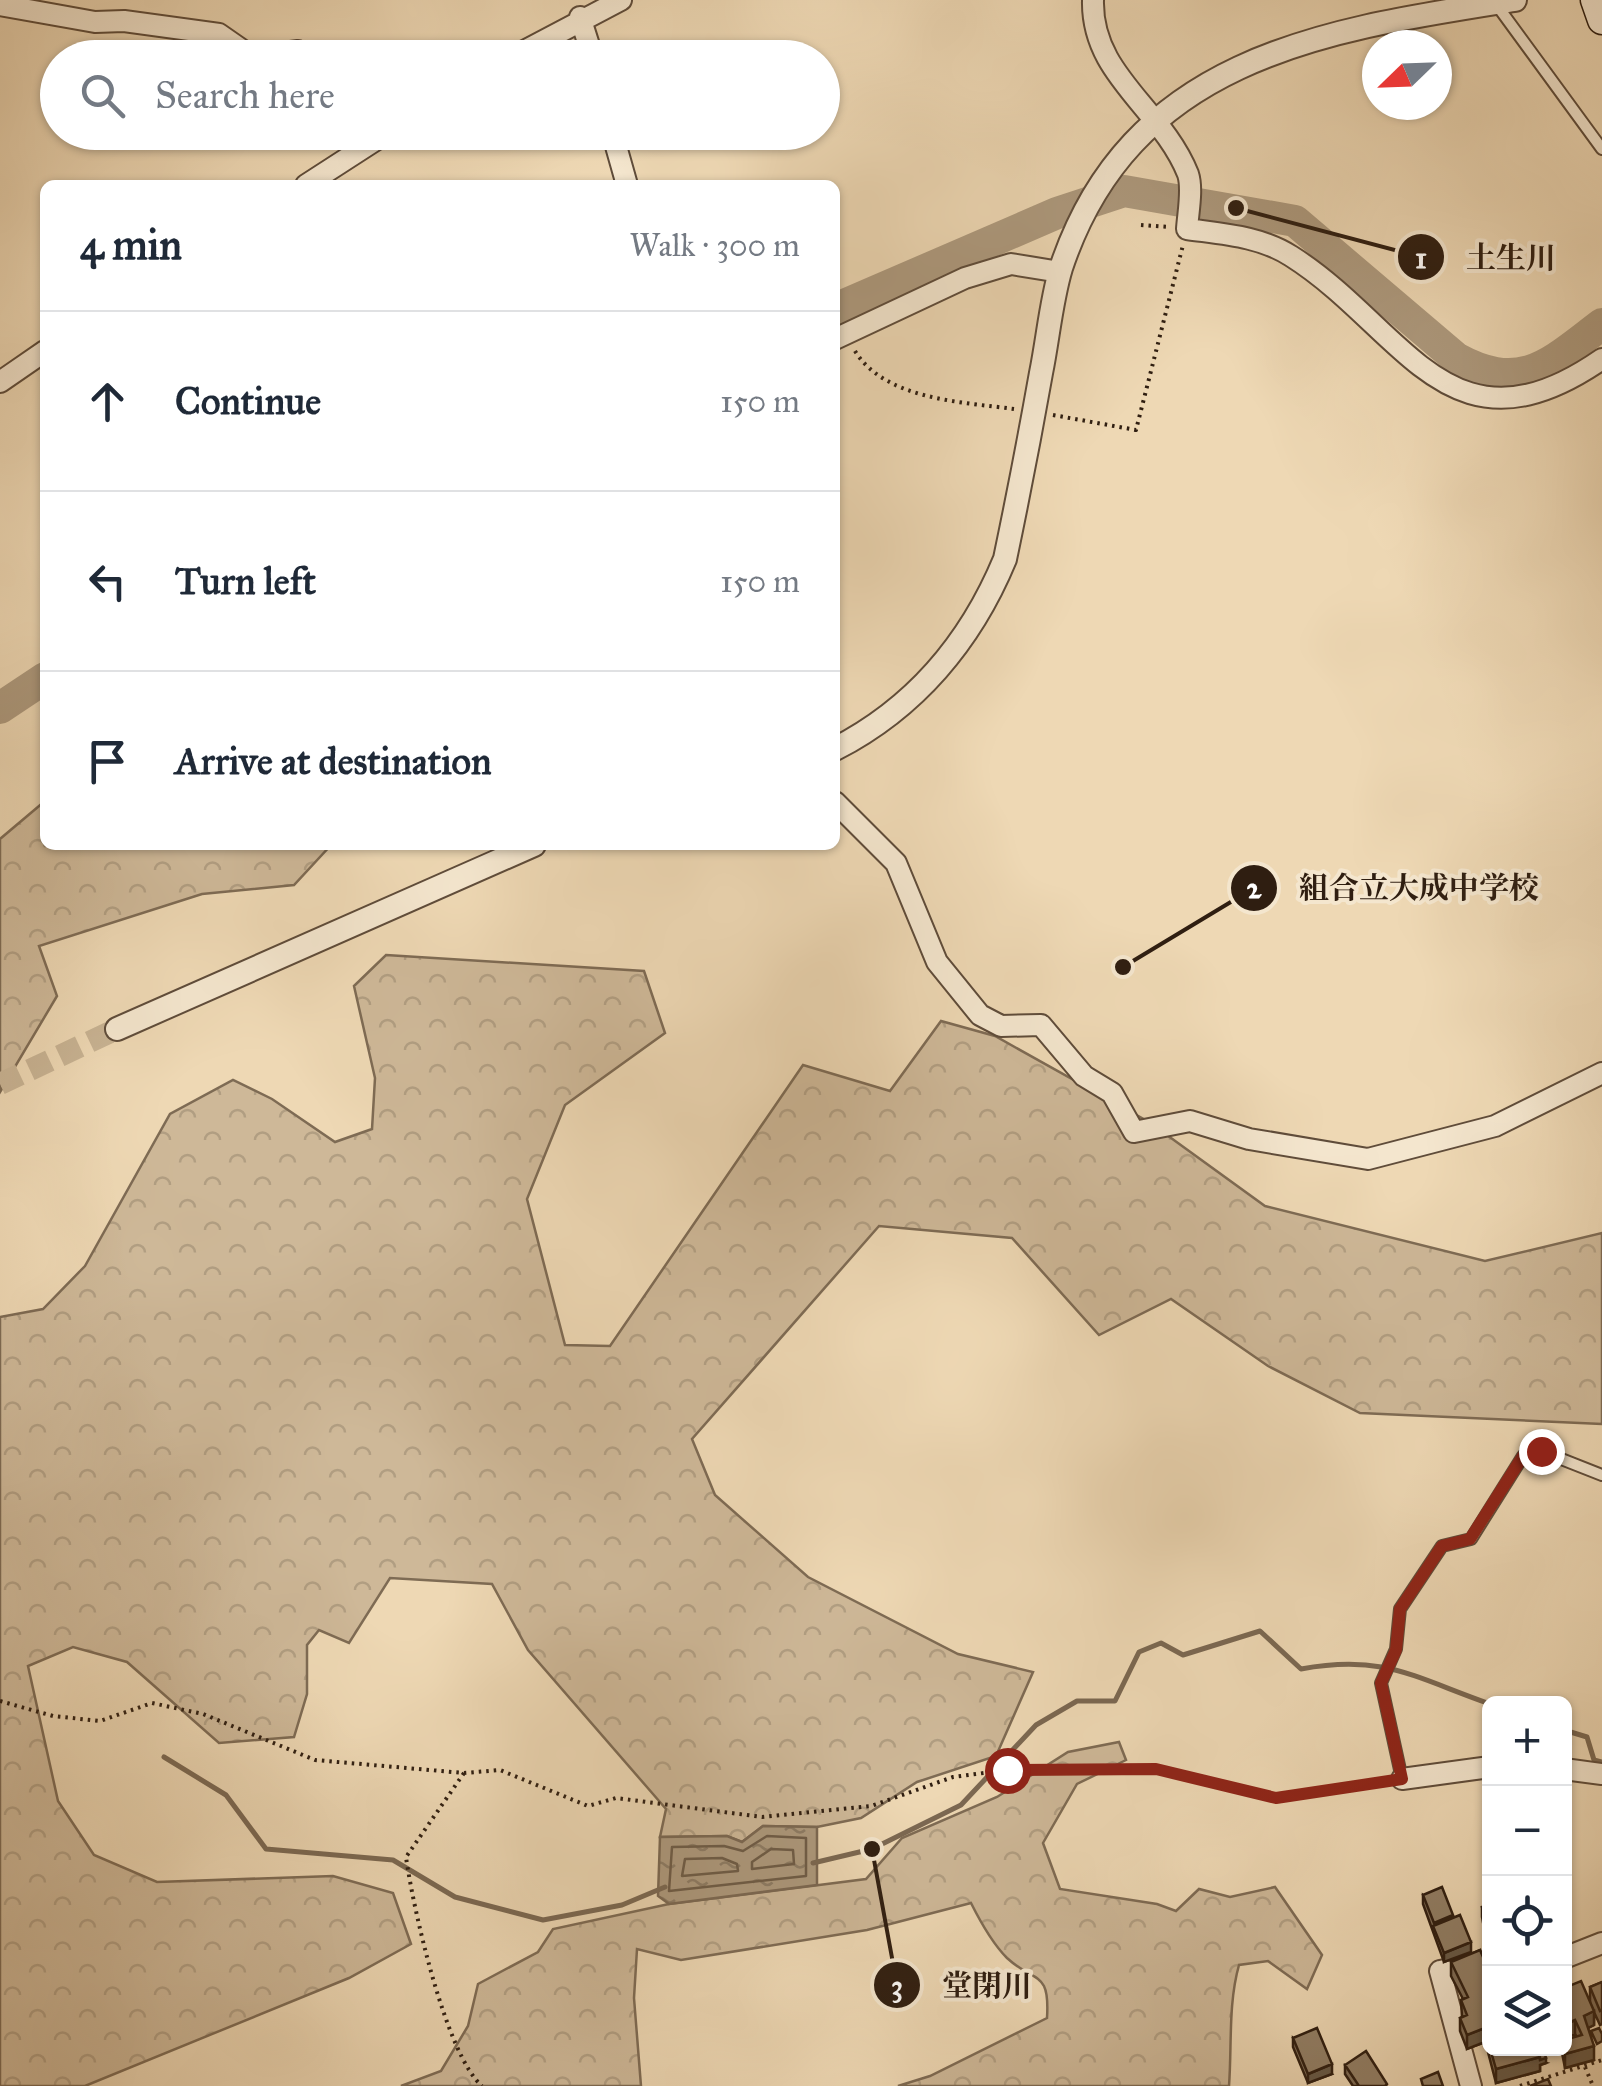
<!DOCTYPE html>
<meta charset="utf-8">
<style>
body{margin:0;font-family:"IM FELL Great Primer","Noto Serif JP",serif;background:#f2f2f3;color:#1f2937}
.controls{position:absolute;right:30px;bottom:30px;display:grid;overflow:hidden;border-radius:15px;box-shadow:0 2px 8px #0004}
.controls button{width:90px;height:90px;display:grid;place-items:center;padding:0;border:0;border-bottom:2px solid #e0e1e3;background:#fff;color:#1f2937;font:50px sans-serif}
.compass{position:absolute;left:1362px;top:30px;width:90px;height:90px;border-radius:50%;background:#fff;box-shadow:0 2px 8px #0004;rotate:247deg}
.stop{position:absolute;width:30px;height:30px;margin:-22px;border:8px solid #8f2418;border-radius:50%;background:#fff}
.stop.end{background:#8f2418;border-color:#fff;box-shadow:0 2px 10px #0008}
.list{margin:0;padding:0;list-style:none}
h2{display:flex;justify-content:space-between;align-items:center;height:130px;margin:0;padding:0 40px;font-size:42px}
h2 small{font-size:32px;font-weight:400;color:#747a83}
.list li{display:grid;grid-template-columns:65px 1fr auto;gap:30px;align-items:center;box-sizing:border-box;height:180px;padding:0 40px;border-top:2px solid #e0e1e3}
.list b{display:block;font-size:38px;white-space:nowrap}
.list em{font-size:32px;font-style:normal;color:#747a83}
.icon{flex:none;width:55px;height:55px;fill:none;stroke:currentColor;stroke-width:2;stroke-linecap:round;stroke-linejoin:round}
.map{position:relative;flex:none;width:1602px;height:2086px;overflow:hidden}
.search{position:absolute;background:#fff;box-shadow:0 2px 8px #0004;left:40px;top:40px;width:800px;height:110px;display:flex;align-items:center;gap:25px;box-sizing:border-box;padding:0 35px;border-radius:55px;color:#747a83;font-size:38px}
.panel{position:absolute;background:#fff;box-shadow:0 2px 8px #0004;left:40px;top:180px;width:800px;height:670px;border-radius:15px}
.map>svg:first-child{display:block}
.forest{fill:url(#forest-crowns);stroke:#7e6b54;stroke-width:2.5}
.water{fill:url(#water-ripples);stroke:#7b6852;stroke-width:2.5}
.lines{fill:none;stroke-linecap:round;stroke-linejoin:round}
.shore{stroke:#6e5c47;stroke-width:2.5}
.stream{stroke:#7b6852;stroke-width:5}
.river{stroke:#ad997d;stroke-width:32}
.tertiary-tunnel{stroke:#c8b393;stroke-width:22;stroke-dasharray:22 11;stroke-linecap:butt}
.service-casing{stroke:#5f4c3a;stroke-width:14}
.minor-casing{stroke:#5f4c3a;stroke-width:24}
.tertiary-casing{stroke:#5f4c3a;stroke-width:26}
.secondary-casing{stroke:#2f1e11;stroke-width:31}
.path{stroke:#2f1e11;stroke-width:4;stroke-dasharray:2.5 5;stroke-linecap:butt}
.service{stroke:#f4e6ce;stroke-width:10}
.minor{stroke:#f4e6ce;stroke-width:20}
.tertiary{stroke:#f4e6ce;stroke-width:22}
.secondary{stroke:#f4e6ce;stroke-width:28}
.wall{fill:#7e6d58;stroke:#2f1e11;stroke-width:2.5}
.shaded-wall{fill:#665947;stroke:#2f1e11;stroke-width:2.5}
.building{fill:#927f66;stroke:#2f1e11;stroke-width:2.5}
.route{stroke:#8f2418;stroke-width:12}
.leader{fill:none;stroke:#2f1e11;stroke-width:4}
.callout-dot{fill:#2f1e11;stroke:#f4e6ce;stroke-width:4}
.mark-label{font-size:30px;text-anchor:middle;font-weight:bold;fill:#fff}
.callout-label{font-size:30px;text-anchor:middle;font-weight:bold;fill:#2f1e11;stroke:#f4e6ce;stroke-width:8;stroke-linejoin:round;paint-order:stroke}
</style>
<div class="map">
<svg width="1602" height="2086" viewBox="0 0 1602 2086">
<defs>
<pattern id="forest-crowns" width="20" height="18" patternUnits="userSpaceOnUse" patternTransform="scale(2.5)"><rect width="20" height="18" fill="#ceb898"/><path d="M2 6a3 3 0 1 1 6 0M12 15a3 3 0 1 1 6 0" fill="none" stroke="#b19e82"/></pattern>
<pattern id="water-ripples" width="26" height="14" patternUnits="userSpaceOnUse" patternTransform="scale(2.5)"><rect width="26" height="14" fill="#ad997d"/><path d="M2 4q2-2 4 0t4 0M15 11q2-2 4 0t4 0" fill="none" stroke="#8d7c65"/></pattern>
</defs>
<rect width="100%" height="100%" fill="#eed8b4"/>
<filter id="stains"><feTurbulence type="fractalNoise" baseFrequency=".002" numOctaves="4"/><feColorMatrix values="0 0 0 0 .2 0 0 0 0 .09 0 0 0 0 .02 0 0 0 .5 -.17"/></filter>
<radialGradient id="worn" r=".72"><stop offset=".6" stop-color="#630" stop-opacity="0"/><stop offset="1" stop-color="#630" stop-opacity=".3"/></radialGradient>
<path class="forest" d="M45,801V845H331L294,885L202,894L39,946L57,996L0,1092V839Z
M386,955L644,971L665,1033L565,1105L527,1199L565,1345L610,1346L803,1065L890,1091L941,1021L995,1036L1149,1122L1265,1206L1485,1261L1602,1233V1424L1360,1413L1268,1366L1171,1299L1099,1335L1012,1238L879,1226L692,1439L715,1495L808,1577L958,1654L1033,1672L996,1756L917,1782L861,1818L817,1827L763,1826L742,1842L727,1836L660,1837L666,1809L528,1650L492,1584L390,1578L349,1643L319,1630L307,1645V1694L294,1737L219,1743L127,1662L73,1647L28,1666L58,1801L94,1855L157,1882L333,1876L393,1893L411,1944L349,1978L85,2086H0V1317L43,1309L85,1266L170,1114L233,1080L272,1099L335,1142L372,1129L375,1078L354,986Z
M1119,1742L1126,1760L1077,1784L1043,1843L1060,1889L1157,1904L1176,1911L1199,1889L1230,1897L1275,1887L1322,1955L1307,1989L1268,1961L1239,1965C1228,2004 1232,2046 1229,2086H898L930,2076L1047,2018C1050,1969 1035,1984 1007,1958C993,1944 980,1921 971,1903L867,1930L681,1960L637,1949L634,1998L641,2086H401L441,2071L468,2026L478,1984L538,1952L553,1929L669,1904L866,1879L902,1838L997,1797L1068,1752Z"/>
<path class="water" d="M763,1826L817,1827V1885L669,1904L658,1896L660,1837L727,1836L742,1842Z"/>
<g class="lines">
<path class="shore" d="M767,1836L806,1838V1876L669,1891L672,1847L724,1846L743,1851Z
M771,1849L793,1850L794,1864L752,1869V1862Z
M722,1858L737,1864L738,1871L682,1876L685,1859Z"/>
<path class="stream" d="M1564,1730L1587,1737L1594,1760L1602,1762
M164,1757L226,1795L266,1849L393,1860L455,1897L543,1920L622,1905L665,1887
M813,1863L872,1849L961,1805L1036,1725L1077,1701H1115L1139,1652L1161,1643L1183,1655L1260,1631L1301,1669C1384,1654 1413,1677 1490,1704"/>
<path class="river" d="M835,309L1057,213L1124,191L1295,221L1456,358C1522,394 1549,364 1602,324
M0,708L45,678"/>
<path class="tertiary-tunnel" d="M0,1084L117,1029"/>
<defs>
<path id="service" d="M1496,4L1602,149
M1402,1779L1381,1683L1396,1649L1400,1609L1442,1546L1471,1539L1523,1456L1541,1451L1602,1475"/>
<path id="minor" d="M1093,0C1091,75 1161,107 1188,174C1193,189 1188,213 1187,229C1222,234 1260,236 1291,256C1405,328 1449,465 1602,359
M0,5L95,22L124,21L219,34L252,57L298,51L309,58
M580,17L593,58
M511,58L621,0
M612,132L627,185
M306,185L388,132
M835,339L965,278L1011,264L1060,272
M0,382L45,351
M835,802L896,863L937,962L980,1015L1001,1026L1041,1025L1084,1076L1112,1093L1134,1132L1190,1121L1249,1139L1368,1159L1495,1126L1602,1073
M1564,1769L1602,1774
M1402,1779L1490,1767
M1564,1958L1602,1943
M1471,2086L1440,1971L1490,1961"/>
<path id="tertiary" d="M835,749C915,708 971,641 1005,559C1018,497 1030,435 1041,373C1048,339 1051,301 1061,268C1131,57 1324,30 1515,0
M117,1029L534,845"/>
<path id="secondary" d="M1595,0L1602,20"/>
</defs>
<use href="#service" class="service-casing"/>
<use href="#minor" class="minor-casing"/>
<use href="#tertiary" class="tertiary-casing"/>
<use href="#secondary" class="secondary-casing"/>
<path class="path" d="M1141,225L1169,227
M855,351C885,400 963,402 1014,409
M1053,415L1136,430L1183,245
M0,1701L53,1716L100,1721L152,1703L203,1714L315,1760L464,1773L500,1770L588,1806L616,1798L762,1817L871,1806L953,1777L1007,1770L1156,1769L1276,1798L1383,1782
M464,1773L406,1857C413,1908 446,2055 482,2086
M1585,2067L1593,2086
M1520,2086L1602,2060"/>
<use href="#service" class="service"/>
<use href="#minor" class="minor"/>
<use href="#tertiary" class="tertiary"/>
<use href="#secondary" class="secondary"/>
</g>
<path class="wall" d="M1423,1895L1453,1918L1471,1952L1444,1962L1423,1904Z
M1490,1906V1956H1489L1482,1917V1907Z
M1480,1950L1490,2048L1546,2063L1540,2065V2071L1496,2083L1488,2052V2041L1467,2049L1460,2031V2018L1462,2017L1461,2000L1463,1999L1451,1976V1962Z
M1602,1982V2024L1600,2025L1594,2012V2025L1588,2028L1594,2060L1565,2068L1561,2048H1564L1577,2037L1575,2034L1564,2038V1988L1590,2001V1987Z
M1293,2038L1332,2074L1308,2083L1293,2047Z
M1345,2065L1387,2086H1353L1345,2074Z"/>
<path class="shaded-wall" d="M1471,1942V1952L1444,1962V1953Z
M1594,2011V2025L1584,2030V2016Z
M1575,2020V2034L1564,2038V2025Z
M1490,2026V2040L1467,2049V2035Z
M1594,2046V2060L1565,2068V2054Z
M1540,2057L1546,2058V2063L1540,2065V2071L1496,2083V2069Z
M1332,2064V2074L1308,2083V2074Z"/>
<path class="building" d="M1442,1887L1453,1915L1434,1923L1423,1895Z
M1490,1906V1947H1489L1482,1907Z
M1460,1915L1471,1942L1444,1953L1433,1926Z
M1480,1950L1490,1973V1977L1485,1979L1490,1990V2026L1467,2035L1460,2018L1467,2015L1461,2000L1468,1997L1451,1962Z
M1581,1981L1594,2011L1584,2016L1594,2046L1565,2054L1563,2048L1564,2040L1582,2035L1575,2020L1564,2025V1988Z
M1602,1982V2010L1600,2011L1590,1987Z
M1317,2028L1332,2064L1308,2074L1293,2038Z
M1599,2028L1602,2034V2041L1597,2044L1591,2031Z
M1490,2048H1538L1540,2057L1496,2069Z
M1538,2048H1543L1546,2058L1540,2060Z
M1366,2051L1387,2084L1385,2086H1359L1345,2065Z
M1438,2072L1443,2086H1423L1421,2079Z
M1548,2079L1551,2086H1530Z"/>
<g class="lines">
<path class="route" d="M1007,1770L1156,1769L1276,1798L1402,1779L1381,1683L1396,1650L1400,1609L1442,1546L1470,1539L1523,1456L1541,1451"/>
</g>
<path class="leader" d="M1236 208L1421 257M1123 967L1254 888M872 1849L897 1985"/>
<g class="callout-dot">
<circle cx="1236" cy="208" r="10"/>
<circle cx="1123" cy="967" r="10"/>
<circle cx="872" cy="1849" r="10"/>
<circle cx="1421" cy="257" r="25"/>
<circle cx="1254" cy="888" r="25"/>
<circle cx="897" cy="1985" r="25"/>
</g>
<g class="mark-label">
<text x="1421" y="268">1</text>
<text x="1254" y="898">2</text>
<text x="897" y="1996">3</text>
</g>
<g class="callout-label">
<text x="1511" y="268">土生川</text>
<text x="1419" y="898">組合立大成中学校</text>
<text x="987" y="1996">堂閉川</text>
</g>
<rect width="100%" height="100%" filter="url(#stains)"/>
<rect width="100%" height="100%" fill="url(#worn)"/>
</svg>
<div class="controls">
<button>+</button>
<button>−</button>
<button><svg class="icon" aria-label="locate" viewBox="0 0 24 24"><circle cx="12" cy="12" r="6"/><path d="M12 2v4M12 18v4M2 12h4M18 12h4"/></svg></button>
<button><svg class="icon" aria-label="layers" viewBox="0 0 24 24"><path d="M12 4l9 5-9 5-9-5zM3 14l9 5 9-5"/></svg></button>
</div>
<svg class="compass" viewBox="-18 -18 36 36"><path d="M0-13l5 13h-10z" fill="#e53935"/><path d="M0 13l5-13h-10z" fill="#747a83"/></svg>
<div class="stop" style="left:1007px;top:1770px"></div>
<div class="stop end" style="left:1541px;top:1451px"></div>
<div class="search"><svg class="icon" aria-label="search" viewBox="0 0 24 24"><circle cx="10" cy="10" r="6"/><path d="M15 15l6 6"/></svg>Search here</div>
<section class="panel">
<h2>4 min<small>Walk · 300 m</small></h2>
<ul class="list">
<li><svg class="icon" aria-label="ahead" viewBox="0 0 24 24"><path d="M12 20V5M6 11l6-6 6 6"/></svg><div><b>Continue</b></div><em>150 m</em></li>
<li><svg class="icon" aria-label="left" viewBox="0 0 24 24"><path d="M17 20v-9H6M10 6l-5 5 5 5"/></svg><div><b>Turn left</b></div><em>150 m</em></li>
<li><svg class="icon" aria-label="arrive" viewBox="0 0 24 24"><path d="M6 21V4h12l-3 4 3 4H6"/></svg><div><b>Arrive at destination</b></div></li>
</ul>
</section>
</div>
